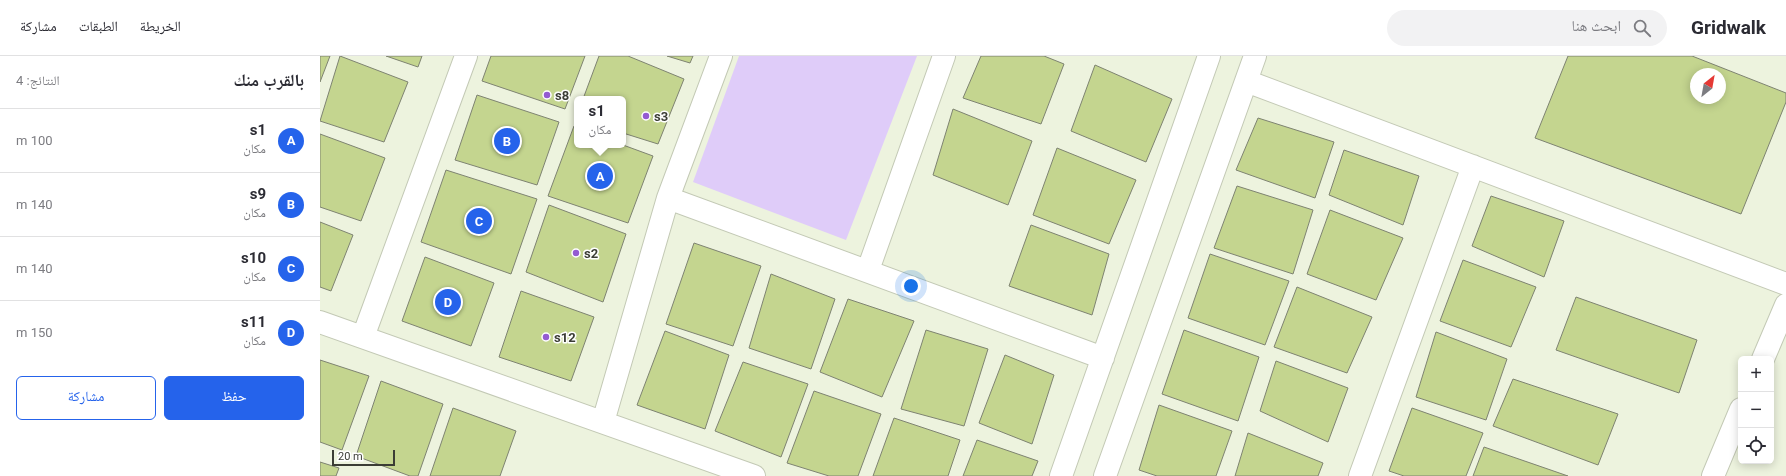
<!DOCTYPE html>
<html lang="ar">
<meta charset="utf-8">
<style>
body{margin:0;font-family:Roboto,"Noto Naskh Arabic",sans-serif;background:#f2f2f3;color:#2b2b33;direction:rtl}
.controls{position:absolute;right:12px;bottom:12px;display:grid;overflow:hidden;border-radius:6px;box-shadow:0 2px 10px #0003}
.controls button{width:36px;height:36px;display:grid;place-items:center;padding:0;border:0;border-bottom:1px solid #e1e1e2;background:#fff;color:#2b2b33;font:20px sans-serif}
.compass{position:absolute;left:1370px;top:12px;width:36px;height:36px;border-radius:50%;background:#fff;box-shadow:0 2px 10px #0003;rotate:31deg}
.scale{position:absolute;left:12px;bottom:10px;width:63px;box-sizing:border-box;padding-left:4px;border:2px solid #3b3d35;border-top:0;font-size:11px;line-height:14px;white-space:nowrap;color:#3b3d35;-webkit-text-stroke:3px #fff;paint-order:stroke}
.you{position:absolute;left:591px;top:230px;width:14px;height:14px;margin:-10px;border:3px solid #fff;border-radius:50%;background:#1a73e8;box-shadow:0 0 0 6px #1a73e833}
.badge{display:grid;place-items:center;width:26px;height:26px;border-radius:50%;background:#2563eb;color:#fff;font-size:13px;font-weight:700}
.pin{position:absolute;translate:-50% -50%;border:2px solid #fff;box-shadow:0 1px 4px #0006}
.popup{position:absolute;left:254px;top:40px;width:52px;height:52px;box-sizing:border-box;display:grid;place-content:center;border-radius:6px;background:#fff;filter:drop-shadow(0 1px 3px #0005);font-size:13px;white-space:nowrap;color:#7c7c81}
.popup b{font-size:15px;color:#2b2b33}
.popup::after{content:'';position:absolute;left:50%;top:100%;margin-left:-8px;border:8px solid transparent;border-top-color:#fff}
.list{margin:0;padding:0;list-style:none}
h2{display:flex;justify-content:space-between;align-items:center;height:52px;margin:0;padding:0 16px;font-size:17px}
h2 small{font-size:13px;font-weight:400;color:#7c7c81}
.list li{display:grid;grid-template-columns:26px 1fr auto;gap:12px;align-items:center;box-sizing:border-box;height:64px;padding:0 16px;border-top:1px solid #e1e1e2}
.list b{display:block;font-size:15px;white-space:nowrap}
.list p{margin:0;font-size:13px;white-space:nowrap;color:#7c7c81}
.list em{font-size:13px;font-style:normal;color:#7c7c81}
.actions{display:flex;gap:8px;padding:12px 16px}
.actions a{flex:1;padding:9px 0;border:1px solid #2563eb;border-radius:6px;text-align:center;font-size:14px;color:#2563eb}
.actions .main{background:#2563eb;color:#fff}
.icon{flex:none;width:22px;height:22px;fill:none;stroke:currentColor;stroke-width:2;stroke-linecap:round;stroke-linejoin:round}
.map{position:relative;flex:none;width:1466px;height:420px;overflow:hidden;direction:ltr}
header{display:flex;align-items:center;gap:24px;box-sizing:border-box;height:56px;padding:0 20px;background:#fff;border-bottom:1px solid #e1e1e2}
header strong{font-size:19px}
nav{display:flex;gap:22px;margin-inline-start:auto;font-size:14px}
.search{width:280px;height:36px;background:#f2f2f3;display:flex;align-items:center;gap:10px;box-sizing:border-box;padding:0 14px;border-radius:22px;color:#7c7c81;font-size:15px}
main{display:flex}
aside{flex:1;background:#fff}
.map>svg:first-child{display:block}
.green{fill:#dfccf9}
.building{fill:#c4d58f;stroke:#7e8371;fill-rule:evenodd}
.lines{fill:none;stroke-linecap:round;stroke-linejoin:round}
.minor-casing{stroke:#c3c9b5;stroke-width:24}
.minor{stroke:#fff;stroke-width:22}
.poi-dot{fill:#945bd2;stroke:#fff;stroke-width:1.5}
.labels{text-anchor:middle;dominant-baseline:central;stroke-width:3;stroke-linejoin:round;paint-order:stroke}
.poi-label{font-size:13px;font-weight:bold;fill:#3b3d35;stroke:#fff;text-anchor:start}
</style>
<header>
<strong>Gridwalk</strong>
<div class="search"><svg class="icon" aria-label="search" viewBox="0 0 24 24"><circle cx="10" cy="10" r="6"/><path d="M15 15l6 6"/></svg>ابحث هنا</div>
<nav><a>الخريطة</a><a>الطبقات</a><a>مشاركة</a></nav>
</header>
<main>
<div class="map">
<svg width="1466" height="420" viewBox="0 0 1466 420">
<rect width="100%" height="100%" fill="#edf3de"/>
<path class="green" d="M419,0H597L526,184L373,126Z"/>
<path class="building" d="M0,0H10L0,26Z
M20,0L88,26L64,86L0,65Z
M66,0H102L98,11Z
M171,0H265L245,53L162,25Z
M279,0H308L364,23L338,88L303,77V43H263Z
M347,0H373L370,7Z
M661,0H724L744,8L721,68L643,42Z
M1248,0H1372L1466,37V46L1421,158L1215,82ZM1376,18H1400V42H1376Z
M775,9L852,43L826,106L751,75Z
M157,39L239,66L217,129L135,104Z
M633,53L712,85L688,149L613,119Z
M938,62L1014,86L995,142L916,114Z
M254,70L257,71V89H303L333,100L308,167L228,140Z
M0,78L65,102L41,165L0,151Z
M737,92L816,124L789,188L713,159Z
M1024,94L1099,120L1083,169L1009,139Z
M126,114L217,143L191,218L101,186Z
M917,130L993,154L973,218L894,192Z
M1171,140L1244,165L1224,221L1152,190Z
M229,149L306,178L283,246L206,216Z
M1010,154L1083,182L1056,244L987,218Z
M0,166L33,179L11,235L0,231Z
M711,169L789,198L772,259L689,230Z
M374,187L441,210L413,290L346,268Z
M890,198L969,225L945,289L868,262Z
M105,201L174,227L151,290L82,265Z
M1143,204L1216,231L1191,291L1120,265Z
M451,218L515,243L491,313L429,292Z
M977,231L1052,261L1027,317L954,291Z
M201,235L274,261L251,325L179,301Z
M1256,241L1377,284L1359,337L1236,294Z
M528,243L594,265L562,341L500,316Z
M606,274L668,293L644,370L581,353Z
M864,274L939,301L918,365L842,338Z
M345,275L409,299L385,373L317,349Z
M1116,276L1187,303L1166,364L1096,341Z
M685,299L734,319L712,388L659,367Z
M0,304L49,320L22,394L0,386Z
M956,305L1028,332L1008,386L940,355Z
M423,306L488,328L461,401L395,375Z
M1193,323L1298,358L1278,409L1173,370Z
M61,325L123,348L98,420H90L36,400Z
M494,335L561,358L538,420H509L467,407Z
M839,349L912,375L896,420H837L819,414Z
M133,352L196,375L180,420H110Z
M1092,352L1163,377L1146,420H1084L1069,415Z
M574,362L640,384L628,420H553Z
M928,377L1003,407L998,420H915Z
M657,384L718,405L712,420H643Z
M1164,391L1248,420H1153Z
M0,406L19,412L16,420H0Z"/>
<g class="lines">
<defs>
<path id="minor" d="M926,25L1466,228
M348,142L783,302
M548,214L624,0
M0,266L434,420
M43,281L146,0
M1443,303L1466,249
M283,366L348,142L401,0
M741,420L889,0
M785,420L935,0
M1040,420L1153,110
M1393,420L1421,353"/>
</defs>
<use href="#minor" class="minor-casing"/>
<use href="#minor" class="minor"/>
</g>
<g class="poi-dot">
<circle cx="227" cy="39" r="4"/>
<circle cx="326" cy="60" r="4"/>
<circle cx="256" cy="197" r="4"/>
<circle cx="226" cy="281" r="4"/>
</g>
<g class="labels">
<g class="poi-label">
<text x="235" y="39">s8</text>
<text x="334" y="60">s3</text>
<text x="264" y="197">s2</text>
<text x="234" y="281">s12</text>
</g>
</g>
</svg>
<div class="controls">
<button>+</button>
<button>−</button>
<button><svg class="icon" aria-label="locate" viewBox="0 0 24 24"><circle cx="12" cy="12" r="6"/><path d="M12 2v4M12 18v4M2 12h4M18 12h4"/></svg></button>
</div>
<svg class="compass" viewBox="-18 -18 36 36"><path d="M0-13l5 13h-10z" fill="#e53935"/><path d="M0 13l5-13h-10z" fill="#7c7c81"/></svg>
<div class="scale">20 m</div>
<div class="you"></div>
<div class="pin badge" style="left:280px;top:120px">A</div>
<div class="popup"><b>s1</b>مكان</div>
<div class="pin badge" style="left:187px;top:85px">B</div>
<div class="pin badge" style="left:159px;top:165px">C</div>
<div class="pin badge" style="left:128px;top:246px">D</div>
</div>
<aside>
<h2>بالقرب منك<small>النتائج: 4</small></h2>
<ul class="list">
<li><span class="badge">A</span><div><b>s1</b><p>مكان</p></div><em>100 m</em></li>
<li><span class="badge">B</span><div><b>s9</b><p>مكان</p></div><em>140 m</em></li>
<li><span class="badge">C</span><div><b>s10</b><p>مكان</p></div><em>140 m</em></li>
<li><span class="badge">D</span><div><b>s11</b><p>مكان</p></div><em>150 m</em></li>
</ul>
<div class="actions"><a class="main">حفظ</a><a>مشاركة</a></div>
</aside>
</main>
